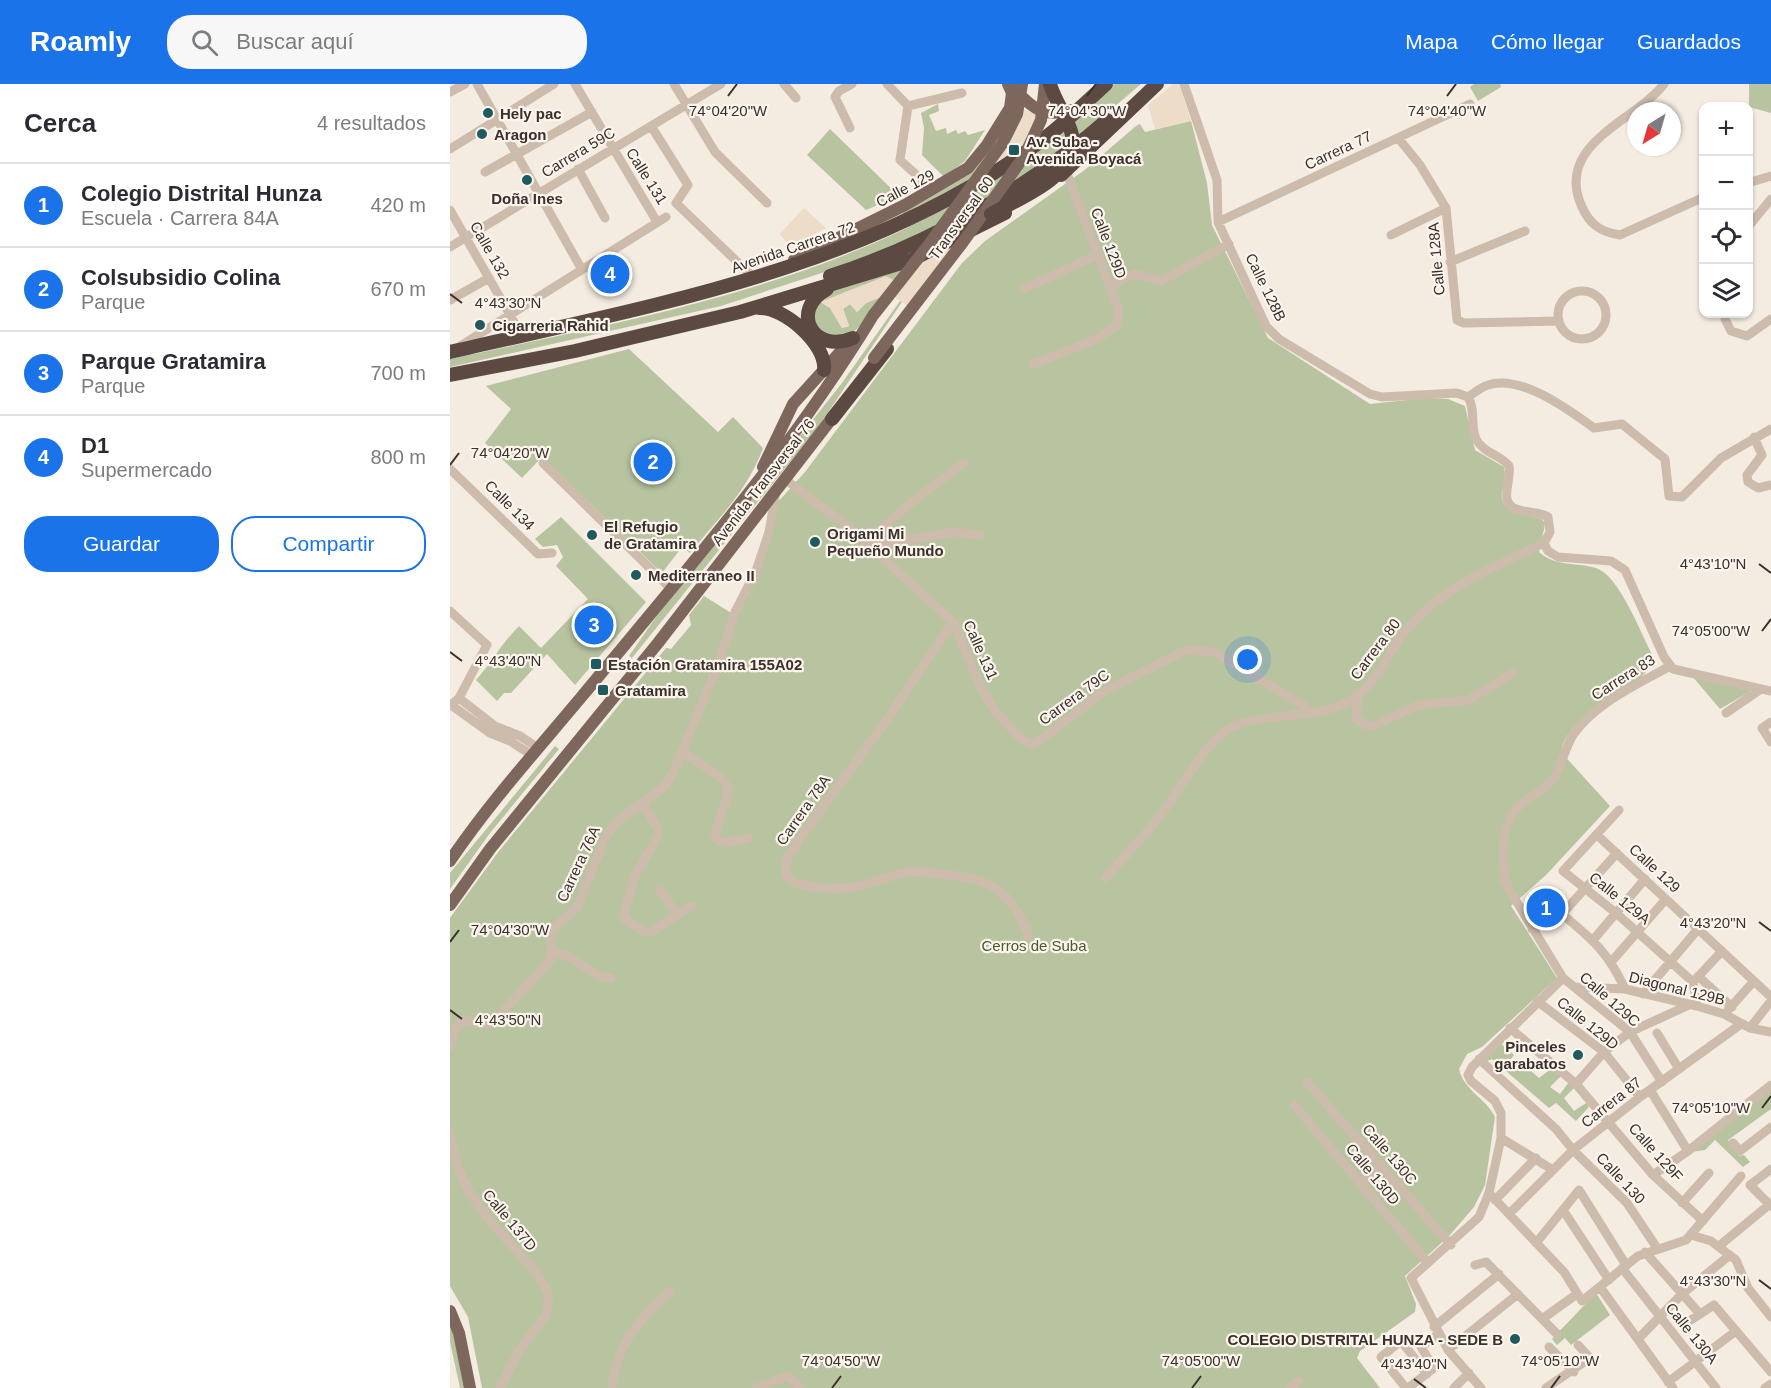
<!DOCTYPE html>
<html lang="es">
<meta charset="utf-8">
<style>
body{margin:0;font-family:Arial,sans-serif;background:#f7f7f7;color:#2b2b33}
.controls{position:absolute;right:18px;top:18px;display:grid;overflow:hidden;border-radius:12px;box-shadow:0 2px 4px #0004}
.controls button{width:54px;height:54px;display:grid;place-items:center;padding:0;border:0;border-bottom:2px solid #e1e1e2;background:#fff;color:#2b2b33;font:30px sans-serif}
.compass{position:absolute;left:1177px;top:18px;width:54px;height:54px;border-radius:50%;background:#fff;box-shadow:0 2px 4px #0004;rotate:217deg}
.you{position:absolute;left:798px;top:576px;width:21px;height:21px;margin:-15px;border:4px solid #fff;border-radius:50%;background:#1a73e8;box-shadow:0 0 0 9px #1a73e833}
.badge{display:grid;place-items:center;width:39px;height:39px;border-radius:50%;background:#1a73e8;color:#fff;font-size:20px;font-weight:700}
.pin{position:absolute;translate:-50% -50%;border:3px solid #fff;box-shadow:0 2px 6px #0006}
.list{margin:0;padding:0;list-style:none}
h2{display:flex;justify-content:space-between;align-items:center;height:78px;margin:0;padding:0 24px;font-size:26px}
h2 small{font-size:20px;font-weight:400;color:#7c7c81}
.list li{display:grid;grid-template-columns:39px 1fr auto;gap:18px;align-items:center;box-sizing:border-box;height:84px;padding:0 24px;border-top:2px solid #e1e1e2}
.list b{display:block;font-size:22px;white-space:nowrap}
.list p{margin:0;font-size:20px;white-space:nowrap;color:#7c7c81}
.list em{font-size:20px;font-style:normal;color:#7c7c81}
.actions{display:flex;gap:12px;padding:18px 24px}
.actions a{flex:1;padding:14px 0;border:2px solid #1a73e8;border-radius:24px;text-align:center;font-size:21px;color:#1a73e8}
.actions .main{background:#1a73e8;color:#fff}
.icon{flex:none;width:33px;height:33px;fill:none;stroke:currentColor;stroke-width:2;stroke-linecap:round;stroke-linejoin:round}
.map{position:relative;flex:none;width:1321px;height:1304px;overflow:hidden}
header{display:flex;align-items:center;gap:36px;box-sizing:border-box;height:84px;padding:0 30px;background:#1a73e8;color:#fff}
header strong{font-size:28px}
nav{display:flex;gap:33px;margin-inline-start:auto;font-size:21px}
.search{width:420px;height:54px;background:#f7f7f7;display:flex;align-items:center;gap:15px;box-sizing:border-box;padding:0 21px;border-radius:24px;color:#7c7c81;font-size:22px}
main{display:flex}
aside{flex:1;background:#fff}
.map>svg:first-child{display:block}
.green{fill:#b8c4a0}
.plaza{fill:#ecdcc8}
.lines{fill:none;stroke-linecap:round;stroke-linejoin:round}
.minor{stroke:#cdbbac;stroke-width:9}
.major{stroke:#7d675c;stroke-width:12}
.highway{stroke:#5c4a42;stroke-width:14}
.major-bridge{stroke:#7d675c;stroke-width:12}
.highway-bridge{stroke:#5c4a42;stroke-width:14}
.ticks{fill:none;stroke:#3b302b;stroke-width:2}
.poi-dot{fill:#1f5a5e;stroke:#fbf5ee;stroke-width:2}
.labels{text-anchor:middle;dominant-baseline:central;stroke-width:4.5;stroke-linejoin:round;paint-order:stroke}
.poi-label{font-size:15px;font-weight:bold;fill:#3b302b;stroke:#fbf5ee;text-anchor:start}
.street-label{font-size:15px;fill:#3b302b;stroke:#fbf5ee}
.park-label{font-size:15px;fill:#4a5a2e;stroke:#fbf5ee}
.ticks-label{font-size:15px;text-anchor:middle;fill:#3b302b;stroke:#fbf5ee;stroke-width:4.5;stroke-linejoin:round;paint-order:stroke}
</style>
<header>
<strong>Roamly</strong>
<div class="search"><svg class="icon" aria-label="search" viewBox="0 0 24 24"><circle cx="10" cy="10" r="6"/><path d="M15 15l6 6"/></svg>Buscar aquí</div>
<nav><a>Mapa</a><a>Cómo llegar</a><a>Guardados</a></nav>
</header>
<main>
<aside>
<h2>Cerca<small>4 resultados</small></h2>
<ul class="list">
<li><span class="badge">1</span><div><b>Colegio Distrital Hunza</b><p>Escuela · Carrera 84A</p></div><em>420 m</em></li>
<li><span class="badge">2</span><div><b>Colsubsidio Colina</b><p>Parque</p></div><em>670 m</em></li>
<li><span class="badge">3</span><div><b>Parque Gratamira</b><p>Parque</p></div><em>700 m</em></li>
<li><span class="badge">4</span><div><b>D1</b><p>Supermercado</p></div><em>800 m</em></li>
</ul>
<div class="actions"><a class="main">Guardar</a><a>Compartir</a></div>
</aside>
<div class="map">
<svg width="1321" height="1304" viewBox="0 0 1321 1304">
<rect width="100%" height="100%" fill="#f4ebe1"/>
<path class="green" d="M664,0H691L609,70L474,151L396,181L271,222L0,283V275C148,243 302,215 440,152C480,134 516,110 553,85C593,58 628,34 664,0Z
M1024,0H1050L1051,3L1028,17L1020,3Z
M1299,0H1321V29L1299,23Z
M488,20L489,27L479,31L486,47L496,44L497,50L506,46L508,50L515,47L518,51L535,46L515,77L494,93L472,71L474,44L471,29Z
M741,37L757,99L762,141L818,254L920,320L976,314L998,315L1015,322L1025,366L1054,383C1056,391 1054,400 1052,408C1049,430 1076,430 1092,435L1095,439C1094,449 1090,457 1089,468C1106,483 1125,478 1146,484C1169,491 1191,550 1203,572C1199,609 1120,621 1111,668L1160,722L1096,791L1061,822L1107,894L1032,963L1017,970L1009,985C1014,1007 1036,1014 1045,1033L1035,1101L1024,1123L999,1152L955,1192L966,1220L965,1228L910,1267L907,1274L930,1304H32L18,1233L0,1202V834L49,767L216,564L221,565L241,541L239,531L254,512L286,532L327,419L355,388L512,179L535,157L636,85L686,42L690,40L695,48Z
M380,45L449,112L416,126L357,71Z
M538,67L546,84L455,133L452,126Z
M454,183L444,196L371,218L380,224L392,244L399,242L393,225L400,220L407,228L416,219L431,213L410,242L398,253L368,251L362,222L375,209Z
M450,217L452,218L369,342L182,574L179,572L206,533L392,299Z
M179,265L268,348L283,333L313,364C298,406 268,435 240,469L232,463L212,489L92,373L72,394L35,359L61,325L36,302Z
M111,433L196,518L125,601L97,570L61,609H54L47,617L26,596C43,577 51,560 69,542L91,564L138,515L106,482L113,473L107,461L93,463L85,455Z
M1242,592L1301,607L1270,625Z
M105,662L109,665L40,749L0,805V789Z
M1049,958L1064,971L1060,976L1066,982L1071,978L1089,994L1102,984L1112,991L1100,1003L1110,1010L1119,998L1124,1004L1114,1014L1124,1027L1136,1019L1139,1023L1126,1037L1106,1019L1099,1024L1042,975L1037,977L1034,974Z
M1321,1005V1025L1278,1056L1289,1072L1294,1071L1300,1078L1293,1083L1265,1056L1255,1066L1241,1068Z
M1146,1209L1160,1231L1121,1261L1115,1254L1107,1261L1102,1255Z
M0,1236L17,1304H10L0,1258Z"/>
<path class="plaza" d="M723,0H729L741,37L705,45L698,21Z
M572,25L595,34L589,53L560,75L546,95L543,92L546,84L538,66Z
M354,124L376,144L340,163L330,150Z
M519,155L465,227L436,207L431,213L416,219L407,228L400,220L393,225L399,242L392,244L380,224L370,218L436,192L444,196L454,183Z"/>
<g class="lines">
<path class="minor" d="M27,0L131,184
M125,0L207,138
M224,0L265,68L317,119
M334,0L346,14
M437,0L458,22
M734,0L767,96L768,138L816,242L829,255L920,310L932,313L1007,309L1018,313C1026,326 1020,342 1026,355C1034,370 1050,370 1059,382C1061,393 1055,405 1057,415C1061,432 1087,425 1098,433L1100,448L1094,459
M1214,0C1186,37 1103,60 1132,123C1140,141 1151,148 1170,151L1254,113
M0,8L15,0
M458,22L450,76L483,106
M458,22L512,9
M201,42L238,101L226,119L304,194
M400,44L385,13L389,7L402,0
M949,55L970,81L996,124L1007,236L1014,239L1109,237
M0,65L104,0
M128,85L155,134
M35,88L142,28
M1298,99L1321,92
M0,126L72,252
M768,138L1020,20
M1298,143L1321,115
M941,151L996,124
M0,163L271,0
M1000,178L1075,147
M659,202L685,190L711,197L779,160
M574,205L647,171
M1108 231a24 24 0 1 1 48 0a24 24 0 1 1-48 0Z
M0,216L39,194
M1276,230L1275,235L1281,247L1297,252L1321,235
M7,264L216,133
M583,280L642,257L667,242L668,224L616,87
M1018,313C1024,309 1031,303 1038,301C1071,290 1119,326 1144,344L1172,340L1215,375L1219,412L1232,413L1271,374L1321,345
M1304,353L1312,371L1297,391L1298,398L1308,404L1321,401
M93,379L220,504
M0,385L88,470L102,469
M336,396L400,444L503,538L531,604L545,627L572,656L582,660L592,655L653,608L736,566L764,568L854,622L859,629
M416,458L462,418L514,379
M1094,459L1098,467L1108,473L1161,477L1175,486L1214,573L1223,585L1321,607
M421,462L504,448L530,451
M0,527L37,561L9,614L0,622
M503,538L434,640L351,753L336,777V791C344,801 352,801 364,803C410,809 417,797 458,788C467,786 480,789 490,790C540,794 561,805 579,853
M908,611L906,635L915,641L923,642L969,621L1019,616L1063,589
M9,614L45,642L70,652L88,664
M1,621L40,649L60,657L83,672
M1276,629L1311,605
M1321,638L1312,644L1321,658
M233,668L270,693L278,703L277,714L265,749L267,756L275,759L298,754
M192,719L209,746L208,752L185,792L174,830L175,835L195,848H201L241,822
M1169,726L1113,787L1166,829L1243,898L1247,922
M1147,751L1321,913
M655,794C675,773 695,752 712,729C728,708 759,654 780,644C821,625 870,639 907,612C929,596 939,567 956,546C990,504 1046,482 1094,459
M1054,797L1113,894L1180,948L1212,998
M1057,800C1051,774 1050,738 1072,719C1082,711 1094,707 1102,697C1112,684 1114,665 1123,651C1145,619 1187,601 1220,582
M209,805L227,830
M1112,830C1143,856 1158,868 1175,905
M1082,845L1112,830L1167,769
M1143,856L1195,795
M100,869L116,871L151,893L161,894
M1162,877L1216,815
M1248,892L1282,923
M1245,896L1272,867
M1124,903L1175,905L1247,922L1274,930L1300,944L1321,948
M1193,910L1248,845
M1087,917L1154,968L1190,1013
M1278,926L1304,897
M1060,944L1126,1000L1203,1091L1253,1137
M1300,944L1321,917
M1207,949L1229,985
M0,963C6,932 12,935 38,940L46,935L97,880L101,875V847L127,823L155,754L166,738L214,703L222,691L269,579L285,528L306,487L319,448L326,408
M1029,975L1106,1045L1123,1066L1177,1119L1207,1164
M857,998L1001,1161
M1126,1000L1154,968L1180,948L1239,921
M1200,1006L1238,1067
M844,1021L978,1179
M0,1047C6,1099 30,1127 64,1164C77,1178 93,1194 99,1213L96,1231L69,1267L50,1304
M1051,1054L1103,1086
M1283,1059L1290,1067L1321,1043
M1321,1085L1300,1101L1321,1122
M1203,1091L1238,1067L1321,1001
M912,1099L931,1083
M1039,1109L1114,1188L1132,1217L1188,1172L1236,1156L1291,1092
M1045,1116L1086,1074
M1232,1119L1259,1089
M1113,1126L1159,1196
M1059,1130L1123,1066L1190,1013L1291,940
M1241,1151L1261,1157L1286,1176L1298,1204L1321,1233
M1086,1159L1129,1106L1176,1181
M1269,1162L1320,1120
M1195,1168L1250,1230
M1025,1181L1036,1178L1107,1250
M1172,1184L1266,1304
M1150,1203L1223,1304
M1092,1235L1127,1210
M1241,1236L1264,1221L1321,1288
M984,1243L1049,1190
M1188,1255L1232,1210L1280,1171
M1099,1263L1124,1288
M998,1266L1068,1210
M1218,1298L1286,1247
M162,1304C166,1259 190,1236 220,1207
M306,1304L338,1292L350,1304
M840,1304L849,1297
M956,1304L931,1273L951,1257L977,1290
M958,1304L984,1284L971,1263L988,1250
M1004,1304L1019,1289
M1031,1304L998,1266L961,1194L1029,1133L1039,1109L1051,1054V1029L1045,1017L1021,997L1018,991L1022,983L1113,894
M1096,1304L1140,1274L1128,1261
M1315,1304L1321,1300"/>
<path class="major" d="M566,6C582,25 596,34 620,26
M344,176L455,121L518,84L537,61L560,24L562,9L558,0
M313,383L343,320L401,256
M0,777C39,719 88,665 133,611C235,488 341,367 424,230
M0,821L40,765L208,559L386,329
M0,1227L9,1249L20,1304"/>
<path class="highway" d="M611,91L707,0
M380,192C474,162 583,102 657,36
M377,205C339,226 363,271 403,254
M309,224C333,222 377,260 374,286
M0,268C203,221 406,187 580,65C608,46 632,22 656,0
M0,291L125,267L290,228L461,176L555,129
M382,335L437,265"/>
<path class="major-bridge" d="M425,229L477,163L552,60L567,30L572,0
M424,274L513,158L575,71L591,36L595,0"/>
<path class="highway-bridge" d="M541,130C569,114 629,93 622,51C618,33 605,18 600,0"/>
</g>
<path class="ticks" d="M278,12L287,0M637,12L646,0M997,12L1006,0M0,210L12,219M0,381L9,369M1309,480L1321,489M1312,547L1321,535M0,568L12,577M1309,838L1321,847M0,858L9,846M0,926L12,935M1312,1024L1321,1012M1309,1196L1321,1205M964,1295L976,1304M382,1304L391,1292M742,1304L751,1292M1101,1304L1110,1292"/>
<g class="poi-dot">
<circle cx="38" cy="29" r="6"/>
<circle cx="32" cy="50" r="6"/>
<rect x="558" y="60" width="12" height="12" rx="3"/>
<circle cx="77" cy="96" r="6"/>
<circle cx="30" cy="241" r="6"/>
<circle cx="142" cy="451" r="6"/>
<circle cx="365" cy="458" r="6"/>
<circle cx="186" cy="491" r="6"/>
<rect x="140" y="574" width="12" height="12" rx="3"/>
<rect x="147" y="600" width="12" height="12" rx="3"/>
<circle cx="1128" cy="971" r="6"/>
<circle cx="1065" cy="1255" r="6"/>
</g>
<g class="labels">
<g class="poi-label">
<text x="50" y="29">Hely pac</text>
<text x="44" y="50">Aragon</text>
<text x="576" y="57">Av. Suba -<tspan x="576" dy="17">Avenida Boyacá</tspan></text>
<text x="77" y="114" text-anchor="middle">Doña Ines</text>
<text x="42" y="241">Cigarreria Rahid</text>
<text x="154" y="442">El Refugio<tspan x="154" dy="17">de Gratamira</tspan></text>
<text x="377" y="449">Origami Mi<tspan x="377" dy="17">Pequeño Mundo</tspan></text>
<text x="198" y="491">Mediterraneo II</text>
<text x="158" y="580">Estación Gratamira 155A02</text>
<text x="165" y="606">Gratamira</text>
<text x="1116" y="962" text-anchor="end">Pinceles<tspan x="1116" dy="17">garabatos</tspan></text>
<text x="1053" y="1255" text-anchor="end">COLEGIO DISTRITAL HUNZA - SEDE B</text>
</g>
<g class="street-label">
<text transform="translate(888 66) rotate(-25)">Carrera 77</text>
<text transform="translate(128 68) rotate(-31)">Carrera 59C</text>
<text transform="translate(197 92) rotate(58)">Calle 131</text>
<text transform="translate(455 104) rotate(-28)">Calle 129</text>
<text transform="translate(511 134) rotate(-54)">Transversal 60</text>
<text transform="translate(659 159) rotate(69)">Calle 129D</text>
<text transform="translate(343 163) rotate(-19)">Avenida Carrera 72</text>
<text transform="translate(40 166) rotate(60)">Calle 132</text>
<text transform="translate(986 175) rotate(-95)">Calle 128A</text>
<text transform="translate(816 203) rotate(64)">Calle 128B</text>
<text transform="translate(313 398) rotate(-52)">Avenida Transversal 76</text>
<text transform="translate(60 421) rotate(45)">Calle 134</text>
<text transform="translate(925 565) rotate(-53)">Carrera 80</text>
<text transform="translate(531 566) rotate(66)">Calle 131</text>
<text transform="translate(1173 593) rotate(-32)">Carrera 83</text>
<text transform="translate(624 613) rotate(-36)">Carrera 79C</text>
<text transform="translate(353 726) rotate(-55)">Carrera 78A</text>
<text transform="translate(128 780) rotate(-65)">Carrera 76A</text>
<text transform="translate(1205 784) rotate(43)">Calle 129</text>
<text transform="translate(1170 814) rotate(39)">Calle 129A</text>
<text transform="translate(1227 904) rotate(14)">Diagonal 129B</text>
<text transform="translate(1160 915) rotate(41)">Calle 129C</text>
<text transform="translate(1138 939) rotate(39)">Calle 129D</text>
<text transform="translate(1161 1018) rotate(-38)">Carrera 87</text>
<text transform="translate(1206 1068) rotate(48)">Calle 129F</text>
<text transform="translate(940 1070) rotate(49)">Calle 130C</text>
<text transform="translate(923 1090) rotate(50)">Calle 130D</text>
<text transform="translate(1171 1094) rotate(47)">Calle 130</text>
<text transform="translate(60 1136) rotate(50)">Calle 137D</text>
<text transform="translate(1242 1249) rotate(51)">Calle 130A</text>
</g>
<g class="park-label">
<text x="584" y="861">Cerros de Suba</text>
</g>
</g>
<g class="ticks-label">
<text x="278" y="32">74°04'20"W</text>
<text x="637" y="32">74°04'30"W</text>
<text x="997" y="32">74°04'40"W</text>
<text x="58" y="224">4°43'30"N</text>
<text x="60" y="374">74°04'20"W</text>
<text x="1263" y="485">4°43'10"N</text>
<text x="1261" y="552">74°05'00"W</text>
<text x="58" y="582">4°43'40"N</text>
<text x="1263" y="844">4°43'20"N</text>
<text x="60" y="851">74°04'30"W</text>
<text x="58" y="941">4°43'50"N</text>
<text x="1261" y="1029">74°05'10"W</text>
<text x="1263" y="1202">4°43'30"N</text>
<text x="391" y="1282">74°04'50"W</text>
<text x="751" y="1282">74°05'00"W</text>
<text x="1110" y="1282">74°05'10"W</text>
<text x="964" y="1285">4°43'40"N</text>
</g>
</svg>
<div class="controls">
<button>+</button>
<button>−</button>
<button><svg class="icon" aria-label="locate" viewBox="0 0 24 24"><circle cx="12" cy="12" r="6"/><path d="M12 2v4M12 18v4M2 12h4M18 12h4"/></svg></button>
<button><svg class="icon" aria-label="layers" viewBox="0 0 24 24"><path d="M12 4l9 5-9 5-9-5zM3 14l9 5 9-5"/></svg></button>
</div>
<svg class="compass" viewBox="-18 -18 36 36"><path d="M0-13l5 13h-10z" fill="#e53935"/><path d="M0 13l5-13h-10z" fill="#7c7c81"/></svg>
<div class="you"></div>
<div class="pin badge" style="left:1096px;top:824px">1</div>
<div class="pin badge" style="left:203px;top:378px">2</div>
<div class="pin badge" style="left:144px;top:541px">3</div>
<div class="pin badge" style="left:160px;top:190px">4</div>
</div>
</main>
